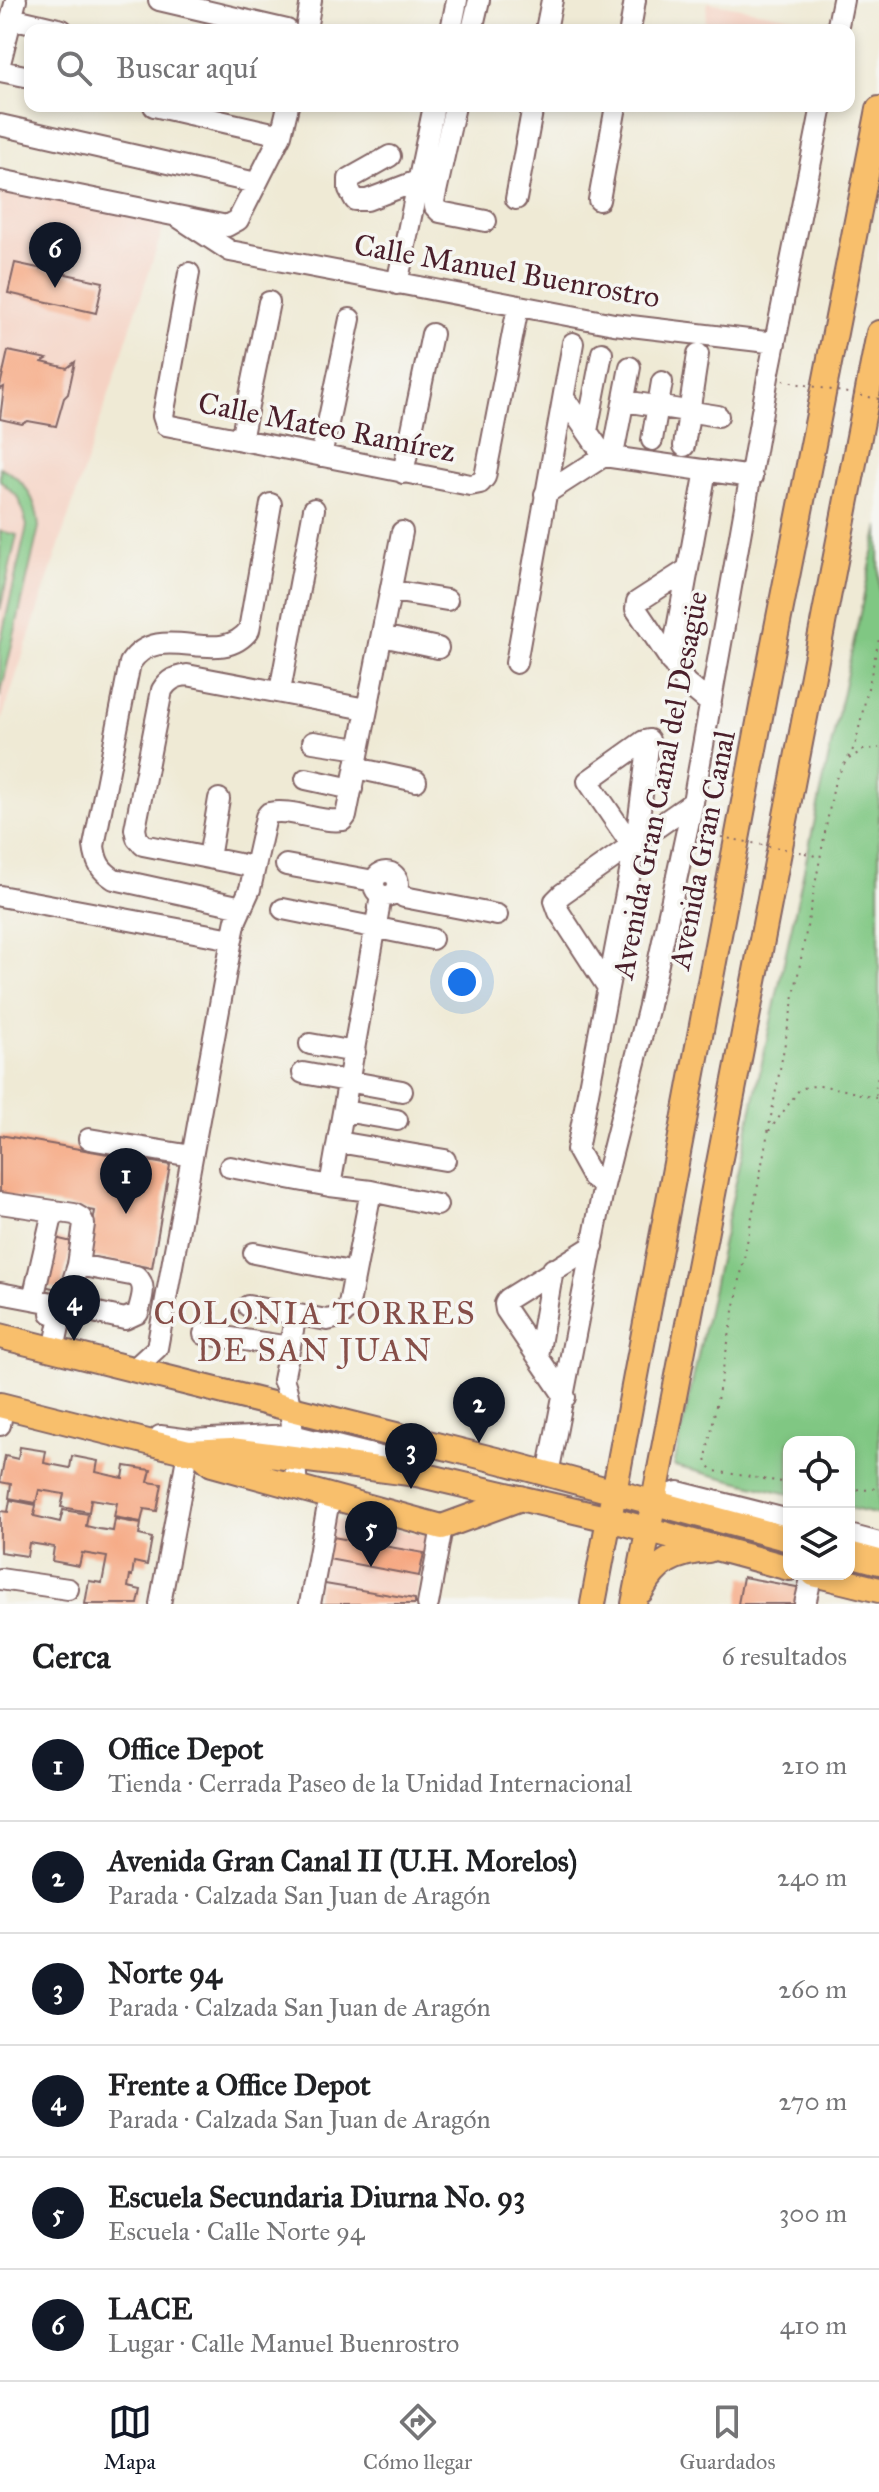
<!DOCTYPE html>
<html lang="es">
<meta charset="utf-8">
<style>
body{margin:0;font-family:"IM FELL Great Primer",serif;background:#f6f6f6;color:#202124}
.controls{position:absolute;right:24px;bottom:24px;display:grid;overflow:hidden;border-radius:16px;box-shadow:0 4px 12px #0003}
.controls button{width:72px;height:72px;display:grid;place-items:center;padding:0;border:0;border-bottom:2px solid #e0e0e0;background:#fff;color:#202124;font:40px sans-serif}
.you{position:absolute;left:462px;top:982px;width:28px;height:28px;margin:-20px;border:6px solid #fff;border-radius:50%;background:#1a73e8;box-shadow:0 0 0 12px #1a73e833}
.badge{display:grid;place-items:center;width:52px;height:52px;border-radius:50%;background:#111827;color:#fff;font-size:26px;font-weight:700}
.pin{position:absolute;translate:-50% -66px;filter:drop-shadow(0 2px 4px #0008)}
.pin::after{content:'';position:absolute;top:42px;width:28px;height:24px;background:inherit;clip-path:polygon(0 0,100% 0,50% 100%)}
.list{margin:0;padding:0;list-style:none}
h2{display:flex;justify-content:space-between;align-items:center;height:104px;margin:0;padding:0 32px;font-size:34px}
h2 small{font-size:26px;font-weight:400;color:#757577}
.list li{display:grid;grid-template-columns:52px 1fr auto;gap:24px;align-items:center;box-sizing:border-box;height:112px;padding:0 32px;border-top:2px solid #e0e0e0}
.list b{display:block;font-size:30px;white-space:nowrap}
.list p{margin:0;font-size:26px;white-space:nowrap;color:#757577}
.list em{font-size:26px;font-style:normal;color:#757577}
.icon{flex:none;width:44px;height:44px;fill:none;stroke:currentColor;stroke-width:2;stroke-linecap:round;stroke-linejoin:round}
.map{position:relative;flex:none;width:879px;height:1604px;overflow:hidden}
.search{position:absolute;background:#fff;box-shadow:0 4px 12px #0003;left:24px;right:24px;top:24px;height:88px;display:flex;align-items:center;gap:20px;box-sizing:border-box;padding:0 28px;border-radius:16px;color:#757577;font-size:30px}
.sheet{height:776px;background:#fff}
nav{display:flex;justify-content:space-around;align-items:center;box-sizing:border-box;height:112px;border-top:2px solid #e0e0e0;background:#fff;font-size:22px;color:#757577}
nav a{display:grid;justify-items:center;gap:4px}
nav .on{color:#111827}
.map>svg:first-child{display:block}
.built{fill:#f5d2c3}
.green{fill:#80c783;stroke:#657357;stroke-width:2}
.building{fill:#f6a57e}
.lines{fill:none;stroke-linecap:round;stroke-linejoin:round}
.minor-casing{stroke:#846666;stroke-width:24}
.major-casing{stroke:#846666;stroke-width:28}
.path{stroke:#846666;stroke-width:2;stroke-dasharray:2 6;stroke-linecap:butt}
.minor{stroke:#fff;stroke-width:20}
.major{stroke:#f8bf6c;stroke-width:24}
.path-bridge{stroke:#846666;stroke-width:2;stroke-dasharray:2 6;stroke-linecap:butt}
.labels{text-anchor:middle;dominant-baseline:central;stroke-width:7;stroke-linejoin:round;paint-order:stroke}
.street-label{font-size:30px;fill:#4a1f2b;stroke:#f6f6f2}
.neighbourhood-label{font-size:32px;letter-spacing:2px;fill:#864e48;stroke:#f6f6f2}
</style>
<div class="map">
<svg width="879" height="1604" viewBox="0 0 879 1604">
<rect width="100%" height="100%" fill="#f6f6f2"/>
<filter id="ink" filterUnits="userSpaceOnUse"><feTurbulence type="fractalNoise" baseFrequency=".0125" numOctaves="2"/><feDisplacementMap in="SourceGraphic" scale="16" xChannelSelector="R" yChannelSelector="G"/><feConvolveMatrix kernelMatrix="1 2 1 2 8 2 1 2 1" color-interpolation-filters="sRGB"/></filter>
<filter id="wash" filterUnits="userSpaceOnUse"><feTurbulence type="fractalNoise" baseFrequency=".006" numOctaves="4" result="noise"/><feDisplacementMap in="SourceGraphic" scale="32" xChannelSelector="R" yChannelSelector="G"/><feGaussianBlur stdDeviation="1.8" result="paint"/><feColorMatrix in="noise" values="0 0 0 0 0 0 0 0 0 0 0 0 0 0 0 0 0 1.4 0 .05"/><feComposite in="paint" operator="in"/></filter>
<g filter="url(#wash)">
<rect width="100%" height="100%" fill="#efead5"/>
<path class="built" d="M708,2L807,20L805,30H704Z
M0,182L166,220L0,725Z
M330,1519L427,1535L415,1604H315Z"/>
<path class="green" d="M0,467C25,479 37,500 39,527L0,697V644L27,526L19,498L0,480Z
M879,526V1515L849,1508V1442H789V1494L674,1466Z
M0,531L17,535L0,610Z"/>
<g id="blocks">
<path class="building" d="M15,263L103,282L96,313L8,293Z
M8,351L47,359L42,362L67,368L75,362L68,394L64,398L56,426L28,421L22,424L0,419L4,387L0,389V386Z
M0,1135L170,1165L152,1268L87,1256L95,1211L0,1195Z
M55,1238L72,1242L61,1290L44,1286Z
M20,1447L46,1451L44,1463L70,1468L72,1456L98,1461L96,1472L109,1475L123,1478L125,1466L151,1470L148,1482L162,1484L157,1511L144,1509L141,1522L114,1517L117,1503L91,1499L89,1512L61,1507L64,1494L39,1490L36,1503L9,1498L11,1484L0,1482L5,1456L18,1459Z
M10,1500L36,1505L34,1516L60,1522L63,1510L88,1514L86,1526L99,1529L113,1531L115,1519L141,1524L139,1535L152,1538L147,1565L134,1562L132,1576L130,1575L128,1587L141,1590L138,1604H85L89,1581L102,1583L107,1557L82,1553L79,1566L52,1561L54,1547L42,1545L29,1543L27,1556L0,1552V1511L8,1512Z
M327,1536L424,1553L419,1576L323,1558Z
M743,1577L802,1588L799,1604H738Z
M319,1583L415,1599V1604H315Z"/>
</g>
</g>
<g filter="url(#ink)">
<use href="#blocks" fill-opacity="0" stroke="#846666" stroke-width="2"/>
<g class="lines">
<defs>
<path id="minor" d="M159,0L287,30
M11,18L62,30
M306,30L311,0
M451,30L457,0
M472,30L479,0
M546,30L552,0
M630,30L635,0
M837,30L843,0
M0,63L16,0
M0,71L30,77
M154,106L281,135
M455,106L434,201L435,207L440,212L486,221
M0,125L256,183
M390,156L349,179V189L355,200H367L417,181
M0,180L227,226L238,220L281,135L288,106
M516,199L533,106
M599,200L616,106
M178,217L230,251L614,324L775,343
M189,273L163,416L166,425L470,485L480,483L485,477L518,307
M397,284L434,106
M564,398L604,456L752,477
M624,401L718,416
M587,431L602,353
M241,440L269,302
M652,440L662,382
M684,446L698,354
M613,455L630,367
M321,456L350,319
M403,473L432,334
M545,494L604,456
M685,571L637,602L636,609L686,683L711,704
M392,591L447,600
M382,636L438,648
M671,662L706,470
M516,663L573,343
M280,691L314,509
M313,742L359,749
M356,768L416,781
M306,779L352,789
M209,858L219,799
M286,865L374,881
M254,867L143,845L137,838L135,829L162,690C169,679 175,677 187,675L366,709
M374 884a12 12 0 1 1 24 0a12 12 0 1 1-24 0Z
M397,891L404,897L497,915
M0,896L232,939
M242,907L114,879C100,870 96,862 94,846L130,663C160,618 219,670 249,630L271,504
M283,909L432,939
M607,986L559,912L555,901L562,894L693,802
M310,1044L355,1052
M303,1073L402,1091
M344,1111L397,1120
M89,1139L192,1156
M338,1142L445,1160
M230,1167L330,1186
M604,1185L592,1177L577,1150L636,841L649,740L644,741L588,781L631,844
M371,1191L437,1205
M0,1203L74,1214L81,1218L84,1224L78,1265L60,1321L54,1350
M254,1253L355,1273
M0,1293L53,1303L51,1313
M33,1299L53,1212
M53,1303L125,1319L138,1313C141,1300 148,1286 136,1276L78,1265
M248,1306L327,1320L340,1317L348,1309L371,1191L330,1186L381,896
M296,1315L283,1380C292,1394 295,1467 297,1488
M204,1334L290,1347
M538,1356L553,1269
M133,1370L157,1348L232,939L236,920L250,889L266,817L269,813C293,808 318,823 343,820L346,816L402,532
M565,1397L506,1310L505,1304L508,1299L593,1246
M0,1425L3,1406
M160,1436L191,1440L292,1435L408,1464
M548,1474L604,1185L648,1010L693,802L768,377L822,106
M653,1503L660,1498L678,1492L789,1520
M849,1535L879,1543
M0,1579L68,1589
M160,1604L188,1452
M310,1604L327,1511L332,1498
M428,1604L442,1527
M805,1604L812,1574"/>
<path id="major" d="M0,1336L500,1461L789,1539
M0,1405L188,1452L231,1450L417,1474L609,1519L789,1568
M198,1452L212,1464L442,1527L521,1498
M849,1554L879,1562
M814,1574L879,1590
M641,1591C657,1562 674,1553 708,1550
M593,1604L773,648L879,109
M634,1604L879,333"/>
</defs>
<use href="#minor" class="minor-casing"/>
<use href="#major" class="major-casing"/>
<path class="path" d="M783,380L804,385
M849,759L863,750L879,748
M704,835L717,836
M805,853L819,857
M879,1070L875,1091L879,1103
M769,1131L799,1090C820,1079 854,1094 876,1098
M789,1483L714,1471L707,1464L706,1458L835,780L855,746L879,639
M849,1489L872,1490L879,1484"/>
<use href="#minor" class="minor"/>
<use href="#major" class="major"/>
<path class="path-bridge" d="M806,385L879,399
M721,837L805,853"/>
</g>
</g>
<g class="labels">
<g class="street-label">
<text transform="translate(507 271) rotate(10)">Calle Manuel Buenrostro</text>
<text transform="translate(327 427) rotate(11)">Calle Mateo Ramírez</text>
<text transform="translate(660 785) rotate(-79)">Avenida Gran Canal del Desagüe</text>
<text transform="translate(702 850) rotate(-79)">Avenida Gran Canal</text>
</g>
<g class="neighbourhood-label">
<text x="315" y="1313">COLONIA TORRES<tspan x="315" dy="37">DE SAN JUAN</tspan></text>
</g>
</g>
</svg>
<div class="controls">
<button><svg class="icon" aria-label="locate" viewBox="0 0 24 24"><circle cx="12" cy="12" r="6"/><path d="M12 2v4M12 18v4M2 12h4M18 12h4"/></svg></button>
<button><svg class="icon" aria-label="layers" viewBox="0 0 24 24"><path d="M12 4l9 5-9 5-9-5zM3 14l9 5 9-5"/></svg></button>
</div>
<div class="you"></div>
<div class="pin badge" style="left:126px;top:1214px">1</div>
<div class="pin badge" style="left:479px;top:1443px">2</div>
<div class="pin badge" style="left:411px;top:1489px">3</div>
<div class="pin badge" style="left:74px;top:1341px">4</div>
<div class="pin badge" style="left:371px;top:1567px">5</div>
<div class="pin badge" style="left:55px;top:288px">6</div>
<div class="search"><svg class="icon" aria-label="search" viewBox="0 0 24 24"><circle cx="10" cy="10" r="6"/><path d="M15 15l6 6"/></svg>Buscar aquí</div>
</div>
<section class="sheet">
<h2>Cerca<small>6 resultados</small></h2>
<ul class="list">
<li><span class="badge">1</span><div><b>Office Depot</b><p>Tienda · Cerrada Paseo de la Unidad Internacional</p></div><em>210 m</em></li>
<li><span class="badge">2</span><div><b>Avenida Gran Canal II (U.H. Morelos)</b><p>Parada · Calzada San Juan de Aragón</p></div><em>240 m</em></li>
<li><span class="badge">3</span><div><b>Norte 94</b><p>Parada · Calzada San Juan de Aragón</p></div><em>260 m</em></li>
<li><span class="badge">4</span><div><b>Frente a Office Depot</b><p>Parada · Calzada San Juan de Aragón</p></div><em>270 m</em></li>
<li><span class="badge">5</span><div><b>Escuela Secundaria Diurna No. 93</b><p>Escuela · Calle Norte 94</p></div><em>300 m</em></li>
<li><span class="badge">6</span><div><b>LACE</b><p>Lugar · Calle Manuel Buenrostro</p></div><em>410 m</em></li>
</ul>
</section>
<nav>
<a class="on"><svg class="icon" aria-label="map" viewBox="0 0 24 24"><path d="M3 6l6-2 6 2 6-2v14l-6 2-6-2-6 2zM9 4v14M15 6v14"/></svg>Mapa</a>
<a><svg class="icon" aria-label="directions" viewBox="0 0 24 24"><path d="M12 3l9 9-9 9-9-9zM9 14v-3h6M13 9l2 2-2 2"/></svg>Cómo llegar</a>
<a><svg class="icon" aria-label="saved" viewBox="0 0 24 24"><path d="M7 4h10v16l-5-4-5 4z"/></svg>Guardados</a>
</nav>
